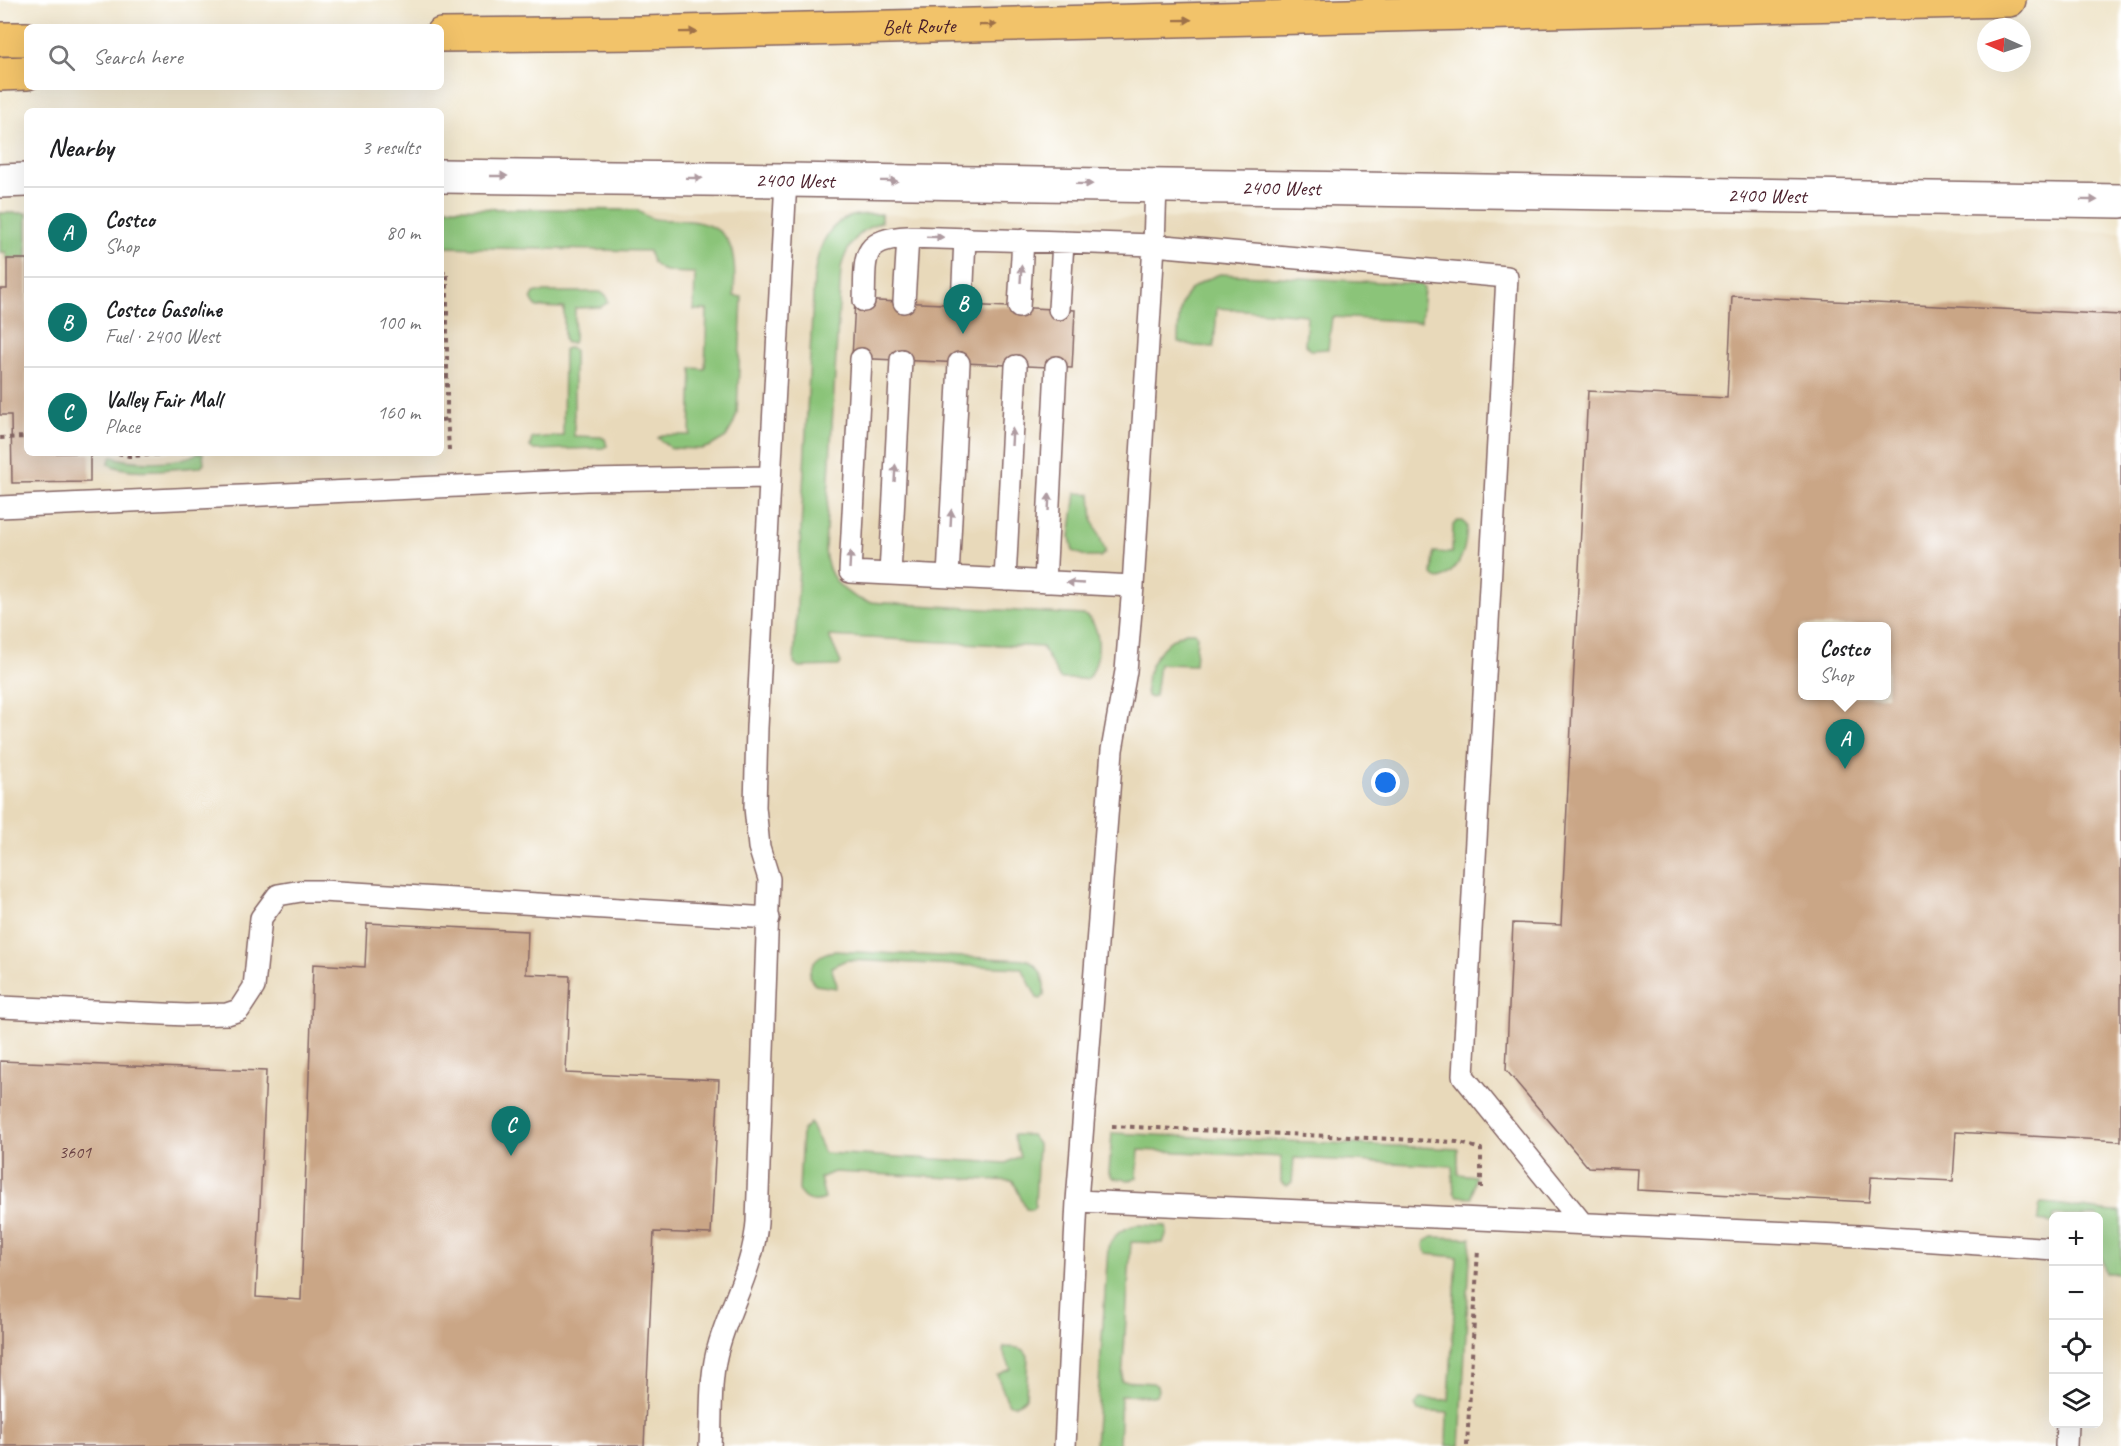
<!DOCTYPE html>
<meta charset="utf-8">
<style>
body{margin:0;font-family:Caveat,sans-serif;background:#f6f6f6;color:#202124}
.controls{position:absolute;right:18px;bottom:18px;display:grid;overflow:hidden;border-radius:9px;box-shadow:0 6px 24px #0002}
.controls button{width:54px;height:54px;display:grid;place-items:center;padding:0;border:0;border-bottom:2px solid #e0e0e0;background:#fff;color:#202124;font:30px sans-serif}
.compass{position:absolute;left:1977px;top:18px;width:54px;height:54px;border-radius:50%;background:#fff;box-shadow:0 6px 24px #0002;rotate:273deg}
.you{position:absolute;left:1386px;top:783px;width:21px;height:21px;margin:-15px;border:4px solid #fff;border-radius:50%;background:#1a73e8;box-shadow:0 0 0 9px #1a73e833}
.badge{display:grid;place-items:center;width:39px;height:39px;border-radius:50%;background:#0f766e;color:#fff;font-size:20px;font-weight:700}
.pin{position:absolute;translate:-50% -50px;filter:drop-shadow(0 2px 3px #0008)}
.pin::after{content:'';position:absolute;top:32px;width:21px;height:18px;background:inherit;clip-path:polygon(0 0,100% 0,50% 100%)}
.popup{position:absolute;left:1798px;top:622px;width:93px;height:78px;box-sizing:border-box;display:grid;place-content:center;border-radius:9px;background:#fff;filter:drop-shadow(0 2px 4px #0005);font-size:20px;white-space:nowrap;color:#757577}
.popup b{font-size:22px;color:#202124}
.popup::after{content:'';position:absolute;left:50%;top:100%;margin-left:-12px;border:12px solid transparent;border-top-color:#fff}
.list{margin:0;padding:0;list-style:none}
h2{display:flex;justify-content:space-between;align-items:center;height:78px;margin:0;padding:0 24px;font-size:26px}
h2 small{font-size:20px;font-weight:400;color:#757577}
.list li{display:grid;grid-template-columns:39px 1fr auto;gap:18px;align-items:center;box-sizing:border-box;height:90px;padding:0 24px;border-top:2px solid #e0e0e0}
.list b{display:block;font-size:22px;white-space:nowrap}
.list p{margin:0;font-size:20px;white-space:nowrap;color:#757577}
.list em{font-size:20px;font-style:normal;color:#757577}
.icon{flex:none;width:33px;height:33px;fill:none;stroke:currentColor;stroke-width:2;stroke-linecap:round;stroke-linejoin:round}
.map{position:relative;flex:none;width:2121px;height:1446px;overflow:hidden}
.search{position:absolute;background:#fff;box-shadow:0 6px 24px #0002;left:24px;top:24px;width:420px;height:66px;display:flex;align-items:center;gap:15px;box-sizing:border-box;padding:0 21px;border-radius:9px;color:#757577;font-size:22px}
.panel{position:absolute;background:#fff;box-shadow:0 6px 24px #0002;left:24px;top:108px;width:420px;height:348px;border-radius:9px}
.map>svg:first-child{display:block}
.built{fill:#e8d9ba;fill-rule:evenodd}
.green{fill:#8bc479;stroke:#6a7252;stroke-width:1.5}
.building{fill:#caa686;fill-rule:evenodd}
.lines{fill:none;stroke-linecap:round;stroke-linejoin:round}
.service-casing{stroke:#846564;stroke-width:24}
.tertiary-casing{stroke:#846564;stroke-width:36}
.motorway-casing{stroke:#846564;stroke-width:36}
.path{stroke:#846564;stroke-width:4;stroke-dasharray:4.5 4.5;stroke-linecap:butt}
.service{stroke:#fff;stroke-width:21}
.tertiary{stroke:#fff;stroke-width:33}
.motorway{stroke:#f2c36a;stroke-width:33}
.oneway{fill:#9e714a}
.oneway2{fill:#ae9aa0}
.labels{text-anchor:middle;dominant-baseline:central;stroke-width:4.5;stroke-linejoin:round;paint-order:stroke}
.number-label{font-size:18px;fill:#6a4142}
.street-label{font-size:21px;fill:#4a1f2b;stroke:#fff}
</style>
<div class="map">
<svg width="2121" height="1446" viewBox="0 0 2121 1446">
<rect width="100%" height="100%" fill="#fff"/>
<filter id="ink" filterUnits="userSpaceOnUse"><feTurbulence type="fractalNoise" baseFrequency=".0167" numOctaves="2"/><feDisplacementMap in="SourceGraphic" scale="12" xChannelSelector="R" yChannelSelector="G"/><feConvolveMatrix kernelMatrix="1 2 1 2 8 2 1 2 1" color-interpolation-filters="sRGB"/></filter>
<filter id="wash" filterUnits="userSpaceOnUse"><feTurbulence type="fractalNoise" baseFrequency=".008" numOctaves="4" result="noise"/><feDisplacementMap in="SourceGraphic" scale="24" xChannelSelector="R" yChannelSelector="G"/><feGaussianBlur stdDeviation="1.35" result="paint"/><feColorMatrix in="noise" values="0 0 0 0 0 0 0 0 0 0 0 0 0 0 0 0 0 1.4 0 .05"/><feComposite in="paint" operator="in"/></filter>
<g filter="url(#wash)">
<rect width="100%" height="100%" fill="#f0e6cd"/>
<path class="built" d="M441,208L2121,232V1446H0V213H27V453H441ZM1803,626H1887V696H1803ZM2054,1216H2098V1424H2054Z"/>
<path class="green" d="M441,208L637,210C653,222 657,219 676,220C732,221 737,247 734,296L742,297L737,413L733,425L726,437L711,446L701,449L670,448L658,438L662,435H690L692,368L705,369L707,310H694L695,273C674,272 652,276 649,251L441,247Z
M0,213H27V258H6V252L0,253Z
M881,214V222C859,229 846,247 841,268L825,549C826,576 843,595 868,602L1084,615C1104,624 1101,666 1087,679H1060L1042,647L829,636L841,663L839,666L799,667L794,663L814,277C817,252 825,224 852,216C862,213 871,215 881,214Z
M1220,274L1421,284L1424,289L1421,322L1332,317L1328,349L1311,350L1305,345L1307,315L1217,308L1214,347L1195,346L1178,342C1179,301 1180,289 1220,274Z
M537,292H600L606,295L608,302L601,307L575,308L574,340L573,343H566L564,340V308L537,307L531,299L534,293Z
M566,348H572L574,351V436L601,437L605,439L607,446L603,448L534,450L530,447L532,438L563,436L564,350Z
M197,453H203L204,463L200,467C173,468 132,476 108,464L112,456C129,464 181,464 197,453Z
M1076,493L1091,494L1093,521L1105,550V553L1100,557H1087L1073,551L1070,537Z
M1457,521H1463L1467,526C1466,545 1463,566 1444,577C1439,580 1436,579 1432,575L1434,552L1452,553L1453,525Z
M1186,632H1195L1197,635L1195,665L1159,664L1155,696L1151,698L1147,696C1141,670 1162,641 1186,632Z
M835,951L1028,960C1042,969 1045,979 1044,995L1041,999L1037,998L1022,968L846,960L831,967L837,985L836,988L815,985L809,976C811,960 820,953 835,951Z
M810,1123L824,1153L1006,1163L1020,1156L1013,1135H1031L1038,1144L1035,1206L1032,1210L1026,1209L1013,1181L834,1172L820,1178L825,1199C815,1203 804,1202 799,1191L802,1131Z
M1112,1133L1458,1149V1174L1475,1176L1472,1197L1457,1196L1454,1192L1452,1166L1294,1158L1292,1182L1286,1186L1281,1182V1157L1139,1150L1137,1178L1130,1180L1113,1178L1109,1173Z
M2041,1203C2068,1204 2094,1212 2121,1212V1273H2106L2099,1251L2098,1216H2054L2053,1223L2038,1221L2039,1207Z
M1137,1225L1166,1226L1167,1232L1163,1243L1131,1242L1122,1381L1153,1383L1157,1386L1158,1390L1156,1395L1152,1396L1121,1395L1119,1446H1095L1108,1247C1115,1233 1123,1228 1137,1225Z
M1432,1237L1471,1238L1460,1446H1447L1448,1413L1418,1411L1415,1405L1420,1399L1449,1400L1457,1257L1427,1254L1424,1246L1425,1241Z
M1004,1347C1014,1348 1023,1346 1028,1356L1026,1397C1022,1403 1014,1407 1008,1403L997,1375L1011,1369L1003,1351Z"/>
<g id="blocks">
<path class="building" d="M7,259H27V453H90V482L12,483L11,415H0V289H7Z
M1732,296L2121,315V1141L1956,1132L1953,1181L1871,1177L1869,1202L1637,1190L1638,1169L1588,1167L1506,1070L1513,923L1561,925L1588,391L1727,398ZM1803,626H1887V696H1803Z
M855,300L1075,310L1072,368L852,358Z
M367,923L528,931L526,974L570,976L566,1073L719,1080L711,1234L654,1232L644,1446H0V1061L266,1071L256,1297L301,1300L313,964L365,967Z"/>
</g>
</g>
<g filter="url(#ink)">
<use href="#blocks" fill-opacity="0" stroke="#846564" stroke-width="1.5"/>
<g class="lines">
<defs>
<path id="service" d="M864,301C866,260 858,239 908,237L1154,245L1507,277L1463,1076L1582,1223
M904,302L908,237
M962,305L965,238
M1019,307L1023,240
M1059,309L1063,242
M861,359L850,572L1133,586
M0,507L587,480L770,477
M890,574L901,360
M948,577L959,363
M1005,580L1016,366
M1045,582L1056,367
M0,1007L187,1015L227,1014L239,1010L254,987L261,918L278,895L301,891H322L769,918
M1077,1201L1860,1236L2054,1249
M710,1446C712,1413 709,1377 719,1345C731,1303 754,1266 757,1222L769,879L759,847L755,807L757,728L786,180
M1065,1446L1077,1201L1109,791L1112,750L1126,671L1133,586L1154,245L1156,185
M2066,1446L2067,1424"/>
<g id="tertiary">
<path id="s1" d="M441,176L786,180L2121,201"/>
<path d="M0,181L27,180"/>
</g>
<g id="motorway">
<path id="s2" d="M441,35L640,33L2009,0"/>
<path d="M0,39H27"/>
<path d="M0,74L27,73"/>
</g>
</defs>
<use href="#service" class="service-casing"/>
<use href="#tertiary" class="tertiary-casing"/>
<use href="#motorway" class="motorway-casing"/>
<path class="path" d="M441,272H447V415L449,450
M441,420L448,419
M0,438L27,437
M118,453L129,456L185,453
M1112,1126L1457,1142L1481,1149V1188
M1467,1446L1478,1249"/>
<use href="#service" class="service"/>
<use href="#tertiary" class="tertiary"/>
<use href="#motorway" class="motorway"/>
</g>
<defs><path id="oneway-solid" d="M-6-.8H1V-3.2L6.5 0L1 3.2V.8H-6Z" transform="scale(1.5)"/></defs>
<g class="oneway">
<use href="#oneway-solid" transform="translate(1183 20) rotate(-1)"/>
<use href="#oneway-solid" transform="translate(988 25) rotate(-1)"/>
<use href="#oneway-solid" transform="translate(688 32) rotate(-1)"/>
</g>
<g class="oneway2">
<use href="#oneway-solid" transform="translate(499 176)"/>
<use href="#oneway-solid" transform="translate(694 178) rotate(1)"/>
<use href="#oneway-solid" transform="translate(889 181) rotate(1)"/>
<use href="#oneway-solid" transform="translate(1084 184) rotate(1)"/>
<use href="#oneway-solid" transform="translate(2089 200) rotate(1)"/>
<use href="#oneway-solid" transform="translate(935 237) rotate(2)"/>
<use href="#oneway-solid" transform="translate(1021 274) rotate(-87)"/>
<use href="#oneway-solid" transform="translate(1012 437) rotate(-87)"/>
<use href="#oneway-solid" transform="translate(895 473) rotate(-87)"/>
<use href="#oneway-solid" transform="translate(1049 502) rotate(-87)"/>
<use href="#oneway-solid" transform="translate(951 518) rotate(-87)"/>
<use href="#oneway-solid" transform="translate(850 560) rotate(-87)"/>
<use href="#oneway-solid" transform="translate(1075 583) rotate(-177)"/>
</g>
</g>
<g class="labels">
<g class="number-label">
<text x="75" y="1152">3601</text>
</g>
<g class="street-label">
<text stroke="none"><textPath href="#s2" startOffset="478">Belt Route</textPath></text>
<text stroke="none"><textPath href="#s1" startOffset="354">2400 West</textPath></text>
<text stroke="none"><textPath href="#s1" startOffset="840">2400 West</textPath></text>
<text stroke="none"><textPath href="#s1" startOffset="1326">2400 West</textPath></text>
</g>
</g>
</svg>
<div class="controls">
<button>+</button>
<button>−</button>
<button><svg class="icon" aria-label="locate" viewBox="0 0 24 24"><circle cx="12" cy="12" r="6"/><path d="M12 2v4M12 18v4M2 12h4M18 12h4"/></svg></button>
<button><svg class="icon" aria-label="layers" viewBox="0 0 24 24"><path d="M12 4l9 5-9 5-9-5zM3 14l9 5 9-5"/></svg></button>
</div>
<svg class="compass" viewBox="-18 -18 36 36"><path d="M0-13l5 13h-10z" fill="#e53935"/><path d="M0 13l5-13h-10z" fill="#757577"/></svg>
<div class="you"></div>
<div class="pin badge" style="left:1845px;top:769px">A</div>
<div class="popup"><b>Costco</b>Shop</div>
<div class="pin badge" style="left:963px;top:334px">B</div>
<div class="pin badge" style="left:511px;top:1156px">C</div>
<div class="search"><svg class="icon" aria-label="search" viewBox="0 0 24 24"><circle cx="10" cy="10" r="6"/><path d="M15 15l6 6"/></svg>Search here</div>
<section class="panel">
<h2>Nearby<small>3 results</small></h2>
<ul class="list">
<li><span class="badge">A</span><div><b>Costco</b><p>Shop</p></div><em>80 m</em></li>
<li><span class="badge">B</span><div><b>Costco Gasoline</b><p>Fuel · 2400 West</p></div><em>100 m</em></li>
<li><span class="badge">C</span><div><b>Valley Fair Mall</b><p>Place</p></div><em>160 m</em></li>
</ul>
</section>
</div>
